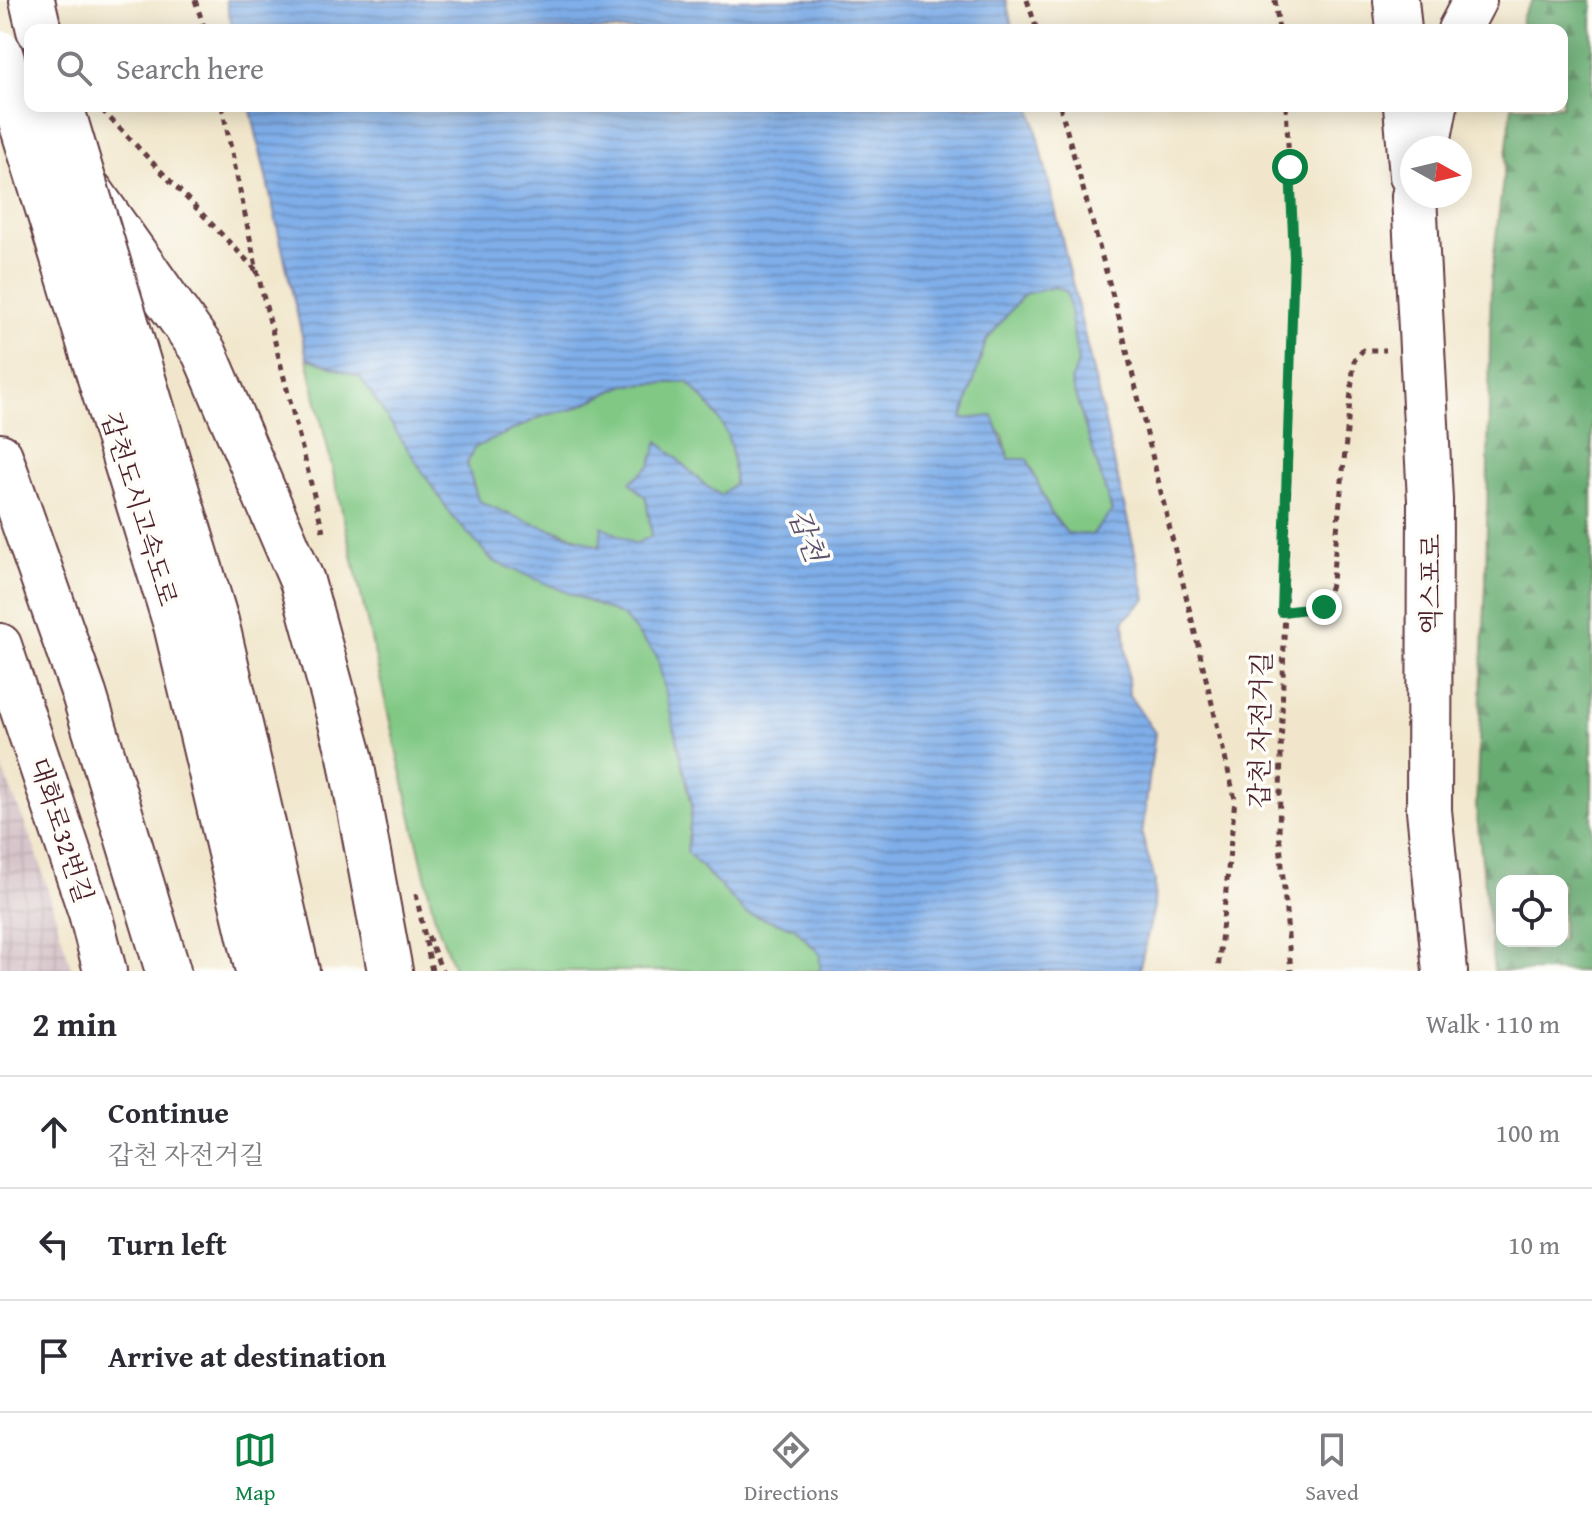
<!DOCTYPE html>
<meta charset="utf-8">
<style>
body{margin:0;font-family:"Gentium Book Plus","Noto Serif KR",serif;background:#f2f2f3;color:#2b2b33}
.controls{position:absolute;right:24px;bottom:24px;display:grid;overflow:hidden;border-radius:16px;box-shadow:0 4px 20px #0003}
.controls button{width:72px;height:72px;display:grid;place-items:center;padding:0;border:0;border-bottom:2px solid #e1e1e2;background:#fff;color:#2b2b33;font:40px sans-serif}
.compass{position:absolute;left:1400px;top:136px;width:72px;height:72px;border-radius:50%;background:#fff;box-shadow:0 4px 20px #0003;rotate:98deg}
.stop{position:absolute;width:24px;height:24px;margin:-18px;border:6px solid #0b8043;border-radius:50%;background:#fff}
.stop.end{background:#0b8043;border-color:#fff;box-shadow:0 2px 8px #0008}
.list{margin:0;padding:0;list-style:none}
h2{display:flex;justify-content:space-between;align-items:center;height:104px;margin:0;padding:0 32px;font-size:34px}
h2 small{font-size:26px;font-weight:400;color:#7c7c81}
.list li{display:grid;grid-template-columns:52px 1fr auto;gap:24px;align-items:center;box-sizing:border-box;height:112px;padding:0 32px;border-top:2px solid #e1e1e2}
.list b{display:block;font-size:30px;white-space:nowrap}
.list p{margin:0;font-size:26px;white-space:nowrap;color:#7c7c81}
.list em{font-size:26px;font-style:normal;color:#7c7c81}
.icon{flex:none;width:44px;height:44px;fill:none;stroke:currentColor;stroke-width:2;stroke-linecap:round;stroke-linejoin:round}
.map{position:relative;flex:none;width:1592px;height:971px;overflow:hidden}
.search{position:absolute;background:#fff;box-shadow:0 4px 20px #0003;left:24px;right:24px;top:24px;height:88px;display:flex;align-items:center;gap:20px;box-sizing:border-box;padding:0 28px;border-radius:16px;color:#7c7c81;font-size:30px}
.sheet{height:440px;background:#fff}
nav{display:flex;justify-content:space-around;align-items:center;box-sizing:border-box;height:112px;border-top:2px solid #e1e1e2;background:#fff;font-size:22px;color:#7c7c81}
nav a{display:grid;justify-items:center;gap:4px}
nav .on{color:#0b8043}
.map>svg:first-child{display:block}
.industrial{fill:url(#industrial-grid)}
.green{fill:#80c884;stroke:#657458;stroke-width:2}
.forest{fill:url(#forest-firs);stroke:#59664e;stroke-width:2;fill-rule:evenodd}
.water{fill:url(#water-rules);stroke:#64668a;stroke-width:2;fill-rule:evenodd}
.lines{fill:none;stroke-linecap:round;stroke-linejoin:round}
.minor-casing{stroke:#633d43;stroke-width:46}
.major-casing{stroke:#633d43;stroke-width:48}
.highway-casing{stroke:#633d43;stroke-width:48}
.path{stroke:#633d43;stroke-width:5;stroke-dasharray:6 6;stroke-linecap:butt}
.minor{stroke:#fff;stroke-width:42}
.major{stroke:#fff;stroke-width:44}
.highway{stroke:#fff;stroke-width:44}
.highway-bridge-casing{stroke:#633d43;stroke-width:48;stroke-linecap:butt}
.highway-bridge{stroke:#fff;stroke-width:44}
.route{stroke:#0b8043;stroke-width:10}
.labels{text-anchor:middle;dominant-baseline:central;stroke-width:7;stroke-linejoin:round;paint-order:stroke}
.street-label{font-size:26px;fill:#4a1f2b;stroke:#fdfcf7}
.water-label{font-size:28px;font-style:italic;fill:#5d516e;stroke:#fdfcf7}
</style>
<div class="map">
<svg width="1592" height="971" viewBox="0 0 1592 971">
<defs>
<pattern id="industrial-grid" width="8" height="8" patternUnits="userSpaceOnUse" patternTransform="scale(2)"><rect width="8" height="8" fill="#d2bec5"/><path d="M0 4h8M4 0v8" fill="none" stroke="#b6a3a9"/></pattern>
<pattern id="forest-firs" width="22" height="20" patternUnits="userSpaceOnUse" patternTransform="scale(2)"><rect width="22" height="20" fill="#68ac72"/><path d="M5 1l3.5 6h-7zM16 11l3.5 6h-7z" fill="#588b5e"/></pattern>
<pattern id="water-rules" width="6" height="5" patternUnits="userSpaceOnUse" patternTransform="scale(2)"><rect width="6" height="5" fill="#7faee9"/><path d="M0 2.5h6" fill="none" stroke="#6a8dbd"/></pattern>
</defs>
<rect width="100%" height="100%" fill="#fdfcf7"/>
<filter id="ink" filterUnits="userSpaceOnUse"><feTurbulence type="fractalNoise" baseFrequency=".0125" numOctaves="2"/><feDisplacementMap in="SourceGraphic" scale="16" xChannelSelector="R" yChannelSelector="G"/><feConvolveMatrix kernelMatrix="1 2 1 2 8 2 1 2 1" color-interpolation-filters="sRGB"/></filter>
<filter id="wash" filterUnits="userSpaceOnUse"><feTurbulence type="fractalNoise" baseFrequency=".006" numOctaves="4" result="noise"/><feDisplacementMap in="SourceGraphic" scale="32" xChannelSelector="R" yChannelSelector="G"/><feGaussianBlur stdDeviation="1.8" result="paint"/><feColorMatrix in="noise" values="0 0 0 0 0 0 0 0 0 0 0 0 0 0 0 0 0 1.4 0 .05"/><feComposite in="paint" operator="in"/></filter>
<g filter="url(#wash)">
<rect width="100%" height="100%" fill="#f1e6cb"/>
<path class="industrial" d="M0,763L37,854L72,971H0Z"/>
<path class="green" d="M1055,287L1067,291L1078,363L1071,382L1112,512L1092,535L1067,534L1051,513L1027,459H1009L1003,435L961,419L986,341L1024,293Z
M307,358L360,377L452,516L493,561L623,616L658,656L692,805L687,852L746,913L795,928L820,954V971H455L435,919Z
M688,382C721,418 735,433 734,484L722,496L706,486L659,442L646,498L652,536L635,545L602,527L601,547L560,531L521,522L478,501L467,464L473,448L545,415L573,409L625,385Z"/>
<path class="forest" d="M1533,0H1592V971H1494L1476,807L1486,582L1491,278L1512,106H1562V30H1521L1522,16ZM1502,881H1562V941H1502Z"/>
<path class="water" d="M226,0H1006L1013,30H233Z
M250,106H1031L1146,599L1124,620L1129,695L1155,733L1142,835L1155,881L1154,907L1139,971H820V954L795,928L746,913L687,852L692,804L657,656L623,616L493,561L452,516L360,377L307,358ZM1055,287L1067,292L1078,363L1071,382L1112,511L1092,535L1067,533L1051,513L1027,459H1009L993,416L962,419L986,341L1024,294ZM688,382C721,418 735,433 734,484L721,495L706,486L658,441L650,466L630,482L646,498L652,536L635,544L602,526L600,547C559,530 517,521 478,500L467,464L474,448L545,415L573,409L625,385Z"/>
</g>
<g filter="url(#ink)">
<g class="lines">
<defs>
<path id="minor" d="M1459,30L1475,0
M1428,148L1436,106
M0,645L90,913L105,971"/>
<path id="major" d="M1396,0L1399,30
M1406,106L1412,176
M1414,196L1430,500L1429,810L1445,971"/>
<path id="highway" d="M32,0L39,30
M91,192L204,352L302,581L350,756L390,971
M0,456L84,694L168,971
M216,621L297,971
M176,625L258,971"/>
</defs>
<use href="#minor" class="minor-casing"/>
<use href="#major" class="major-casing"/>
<use href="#highway" class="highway-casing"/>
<path class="path" d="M195,0L205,30
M1027,0L1037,30
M1275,0L1279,30
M222,106L257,271L323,531
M1060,106L1119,318L1235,799L1218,971
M1286,106L1294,258L1279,831L1291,971
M102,110L256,270
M1282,612L1324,607L1332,581L1354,361L1363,350H1386
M416,894L432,971
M428,936L442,971"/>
<use href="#minor" class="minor"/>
<use href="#major" class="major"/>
<use href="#highway" class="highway"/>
<defs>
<path id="highway-bridge" d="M0,53L176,625
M61,106L216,621"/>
</defs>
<use href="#highway-bridge" class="highway-bridge-casing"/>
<use href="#highway-bridge" class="highway-bridge"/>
</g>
</g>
<g class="lines" filter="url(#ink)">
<path class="route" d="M1290,167L1294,258L1282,612L1324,607"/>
</g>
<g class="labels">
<g class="street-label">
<text transform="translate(140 509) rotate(73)">갑천도시고속도로</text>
<text transform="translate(1430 584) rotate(-90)">엑스포로</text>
<text transform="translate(1260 730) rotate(-89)">갑천 자전거길</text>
<text transform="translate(62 830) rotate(72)">대화로32번길</text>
</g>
<g class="water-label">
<text transform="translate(808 535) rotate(69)">갑천</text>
</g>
</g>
</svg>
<div class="controls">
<button><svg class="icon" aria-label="locate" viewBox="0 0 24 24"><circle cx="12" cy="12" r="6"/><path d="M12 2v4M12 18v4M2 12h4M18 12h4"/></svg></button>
</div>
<svg class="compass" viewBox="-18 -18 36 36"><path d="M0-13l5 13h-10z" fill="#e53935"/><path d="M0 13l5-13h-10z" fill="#7c7c81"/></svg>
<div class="stop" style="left:1290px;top:167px"></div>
<div class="stop end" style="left:1324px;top:607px"></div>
<div class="search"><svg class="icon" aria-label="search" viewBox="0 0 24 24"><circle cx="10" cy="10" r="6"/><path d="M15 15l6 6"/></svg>Search here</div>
</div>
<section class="sheet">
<h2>2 min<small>Walk · 110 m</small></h2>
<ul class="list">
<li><svg class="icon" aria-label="ahead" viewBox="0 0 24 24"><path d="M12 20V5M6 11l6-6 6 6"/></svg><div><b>Continue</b><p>갑천 자전거길</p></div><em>100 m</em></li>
<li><svg class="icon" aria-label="left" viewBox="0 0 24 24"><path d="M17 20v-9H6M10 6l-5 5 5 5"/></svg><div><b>Turn left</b></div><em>10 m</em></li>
<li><svg class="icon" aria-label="arrive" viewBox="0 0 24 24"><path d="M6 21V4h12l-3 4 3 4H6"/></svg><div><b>Arrive at destination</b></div></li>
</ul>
</section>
<nav>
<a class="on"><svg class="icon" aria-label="map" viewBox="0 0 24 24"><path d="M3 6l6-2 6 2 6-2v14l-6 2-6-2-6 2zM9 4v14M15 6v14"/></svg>Map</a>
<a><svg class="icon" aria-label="directions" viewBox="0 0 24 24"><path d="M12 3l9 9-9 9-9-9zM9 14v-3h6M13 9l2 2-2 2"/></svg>Directions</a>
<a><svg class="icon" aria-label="saved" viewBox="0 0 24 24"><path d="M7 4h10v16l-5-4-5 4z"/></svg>Saved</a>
</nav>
